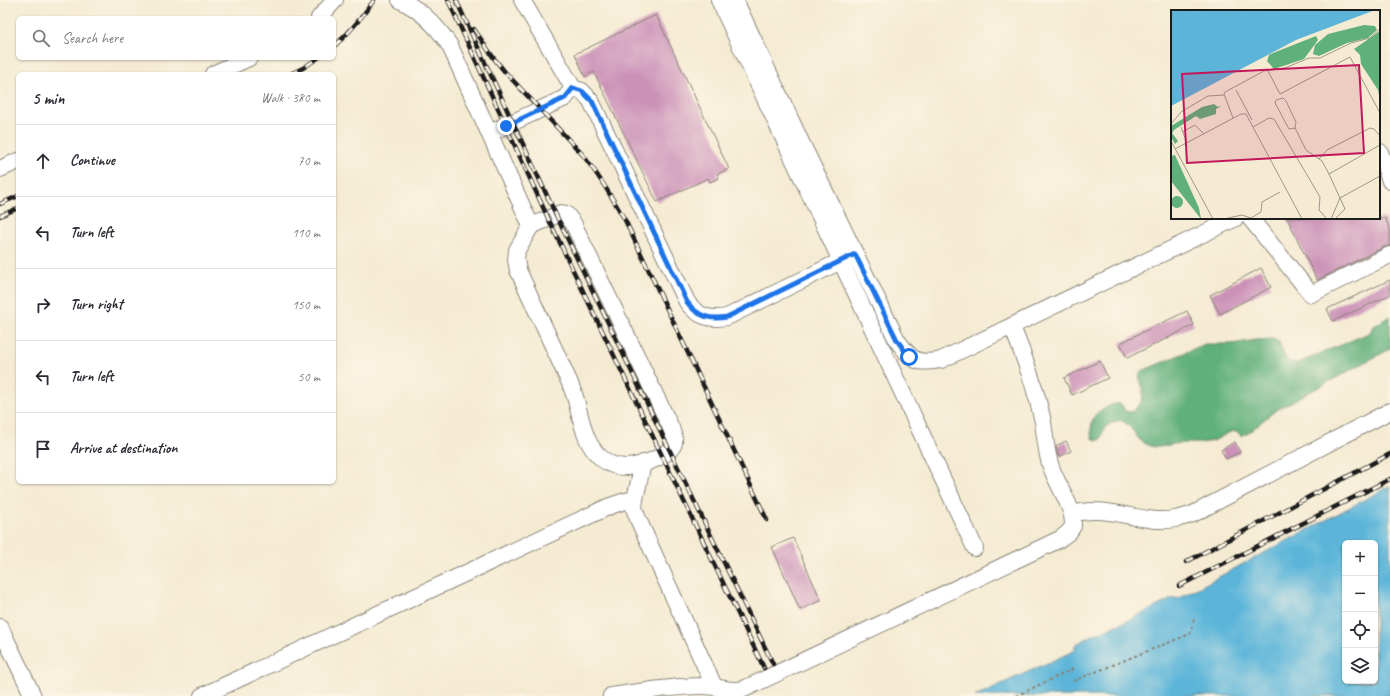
<!DOCTYPE html>
<meta charset="utf-8">
<style>
body{margin:0;font-family:Caveat,sans-serif;background:#f2f2f3;color:#2b2b33}
.controls{position:absolute;right:12px;bottom:12px;display:grid;overflow:hidden;border-radius:6px;box-shadow:0 1px 3px #0004}
.controls button{width:36px;height:36px;display:grid;place-items:center;padding:0;border:0;border-bottom:1px solid #e1e1e2;background:#fff;color:#2b2b33;font:20px sans-serif}
.stop{position:absolute;width:12px;height:12px;margin:-9px;border:3px solid #1a73e8;border-radius:50%;background:#fff}
.stop.end{background:#1a73e8;border-color:#fff;box-shadow:0 1px 4px #0008}
.list{margin:0;padding:0;list-style:none}
h2{display:flex;justify-content:space-between;align-items:center;height:52px;margin:0;padding:0 16px;font-size:17px}
h2 small{font-size:13px;font-weight:400;color:#7c7c81}
.list li{display:grid;grid-template-columns:26px 1fr auto;gap:12px;align-items:center;box-sizing:border-box;height:72px;padding:0 16px;border-top:1px solid #e1e1e2}
.list b{display:block;font-size:15px;white-space:nowrap}
.list em{font-size:13px;font-style:normal;color:#7c7c81}
.icon{flex:none;width:22px;height:22px;fill:none;stroke:currentColor;stroke-width:2;stroke-linecap:round;stroke-linejoin:round}
.map{position:relative;flex:none;width:1390px;height:696px;overflow:hidden}
.search{position:absolute;background:#fff;box-shadow:0 1px 3px #0004;left:16px;top:16px;width:320px;height:44px;display:flex;align-items:center;gap:10px;box-sizing:border-box;padding:0 14px;border-radius:6px;color:#7c7c81;font-size:15px}
.panel{position:absolute;background:#fff;box-shadow:0 1px 3px #0004;left:16px;top:72px;width:320px;height:412px;border-radius:6px}
.map>svg:first-child{display:block}
.forest{fill:#60b07a;stroke:#3e664b}
.water{fill:#5cb5d9;stroke:#3c687a;fill-rule:evenodd}
.building{fill:#cb91b7}
.lines{fill:none;stroke-linecap:round;stroke-linejoin:round}
.minor-casing{stroke:#888478;stroke-width:18}
.path{stroke:#888478;stroke-width:2;stroke-dasharray:3 3;stroke-linecap:butt}
.minor{stroke:#fff;stroke-width:16}
.rail-casing{stroke:#1c1c1c;stroke-width:4.5}
.rail{stroke:#fcf5e5;stroke-width:3;stroke-dasharray:9;stroke-linecap:butt}
.route{stroke:#1a73e8;stroke-width:5}
.inset-road{fill:none;stroke:#9e988a;stroke-width:1}
.view{fill:#c2185b;fill-opacity:0.15;stroke:#c2185b;stroke-width:2}
.inset-edge{fill:none;stroke:#1c1c1c;stroke-width:2}
</style>
<div class="map">
<svg width="1390" height="696" viewBox="0 0 1390 696">
<rect width="100%" height="100%" fill="#fcf5e5"/>
<filter id="ink" filterUnits="userSpaceOnUse"><feTurbulence type="fractalNoise" baseFrequency=".025" numOctaves="2"/><feDisplacementMap in="SourceGraphic" scale="8" xChannelSelector="R" yChannelSelector="G"/><feConvolveMatrix kernelMatrix="1 2 1 2 8 2 1 2 1" color-interpolation-filters="sRGB"/></filter>
<filter id="wash" filterUnits="userSpaceOnUse"><feTurbulence type="fractalNoise" baseFrequency=".012" numOctaves="4" result="noise"/><feDisplacementMap in="SourceGraphic" scale="16" xChannelSelector="R" yChannelSelector="G"/><feGaussianBlur stdDeviation="0.9" result="paint"/><feColorMatrix in="noise" values="0 0 0 0 0 0 0 0 0 0 0 0 0 0 0 0 0 1.4 0 .05"/><feComposite in="paint" operator="in"/></filter>
<g filter="url(#wash)">
<rect width="100%" height="100%" fill="#f5ebd3"/>
<path class="forest" d="M1390,316V349L1276,410L1249,432L1241,436L1237,431C1227,431 1221,439 1211,441C1198,445 1187,442 1174,444C1166,445 1159,449 1150,446C1135,442 1135,426 1120,420C1114,422 1106,425 1103,431C1102,434 1102,437 1100,440H1096L1092,438C1090,431 1091,421 1095,415C1099,410 1115,400 1122,405C1123,406 1124,409 1125,411L1131,412C1147,401 1144,392 1139,376L1142,371L1205,344H1231L1256,340L1270,339L1278,340C1283,351 1284,364 1298,363L1369,333L1374,326Z"/>
<path class="water" d="M1390,486V696H975L1076,650L1074,646L1091,636L1127,621L1172,599L1179,598ZM1345,543H1375V681H1345Z"/>
<g id="blocks">
<path class="building" d="M656,15L729,169L717,174L719,178L710,182L708,178L657,202L594,72L585,77L575,54Z
M1287,218H1385L1390,229V246H1386L1317,280Z
M1261,268L1271,287L1220,314L1210,295Z
M1390,280V295L1333,321L1327,309Z
M1187,311L1194,325L1127,358L1120,343Z
M1100,361L1108,378L1072,395L1064,378Z
M1066,441L1071,451L1059,457L1056,446Z
M1235,442L1240,452L1226,459L1221,450Z
M793,538L821,600L800,610L772,547Z"/>
</g>
</g>
<g filter="url(#ink)">
<use href="#blocks" fill-opacity="0" stroke="#888478" stroke-width="1"/>
<g class="lines">
<defs>
<path id="minor" d="M400,0C421,10 438,27 450,46L531,226
M522,0L573,88L582,91L591,101L687,302C698,317 710,320 727,317L849,257
M719,0L975,548
M735,0L801,142L897,340C912,360 915,365 941,360L1236,218
M319,18L335,0
M213,74L249,58
M490,133L565,98L573,88
M1380,152L1390,181
M0,169L18,161
M561,213L566,214L573,223L671,428C673,433 675,438 674,443C671,456 638,467 626,467C616,467 606,463 599,456C583,441 581,416 575,397C573,391 571,385 568,379L518,270L516,260L517,250L531,226Z
M1250,218L1311,294L1390,255
M643,463L635,499L634,508L638,519L714,686
M1072,514C1106,503 1141,525 1175,519C1181,518 1187,516 1193,514L1390,411
M0,627L33,696
M202,696L610,506L625,501L635,499
M611,696C641,692 671,686 701,686C718,685 726,693 744,689L1060,539L1069,532L1073,526C1074,506 1056,484 1050,464C1046,450 1045,436 1043,422C1036,389 1025,358 1012,327"/>
</defs>
<use href="#minor" class="minor-casing"/>
<path class="path" d="M1073,681L1190,634L1194,619
M1016,696L1073,669"/>
<use href="#minor" class="minor"/>
<defs>
<path id="rail" d="M448,0L548,218L764,668
M456,0L556,215L773,664
M474,29L493,57L505,72L583,155C599,176 612,197 625,220L767,520
M334,46C350,33 362,17 374,0
M290,74L303,68L318,58
M0,204L18,196
M0,216L18,208
M1186,562L1390,454
M1179,586L1390,479"/>
</defs>
<use href="#rail" class="rail-casing"/>
<use href="#rail" class="rail"/>
</g>
</g>
<g class="lines" filter="url(#ink)">
<path class="route" d="M506,126L565,98L573,88L582,91L592,101L687,302C698,317 710,320 727,317L855,254L897,340L909,357"/>
</g>
<g transform="translate(1171 10)">
<rect width="209" height="209" fill="#f5ebd3"/>
<path d="M193,15L204,16L206,20L197,28L176,33L148,46L142,44L144,35L157,24ZM209,21V90L207,80L190,54L189,45L183,39ZM145,26L147,30L133,49L103,59L96,51L98,45L102,43ZM43,94L47,97L51,96L45,99V104L29,109L25,106L3,120L1,123L7,131L4,134L0,127V116L31,97ZM4,145L28,198L30,209L0,171V146ZM0 192a6 6 0 1 1 12 0a6 6 0 1 1-12 0Z" fill="#60b07a"/>
<path d="M0,0H204L125,30L0,96Z" fill="#5cb5d9"/>
<path class="inset-road" d="M97,61L109,84M65,80L81,110M109,84L179,47L209,103M62,108L53,84L54,82L93,61L114,58L138,48H149L180,33L199,28L209,19M0,114L10,102L37,86L53,85M10,117L16,133M82,117L98,108L103,109L149,187L148,200L156,209M124,118L118,119L104,93L105,90L112,88L115,91L125,112L124,118L135,140L151,151L158,164M11,122L24,115L33,124M0,131L42,209M4,139L70,104H75L131,209M148,149L156,140L199,118L203,119L209,126M53,209L71,205L80,208L90,202L91,192L109,182M160,209L169,188L209,166M164,209L174,199L158,164L209,135"/>
<path class="view" d="M188,55L193,143L16,153L11,64Z"/>
<rect width="209" height="209" class="inset-edge"/>
</g>
</svg>
<div class="controls">
<button>+</button>
<button>−</button>
<button><svg class="icon" aria-label="locate" viewBox="0 0 24 24"><circle cx="12" cy="12" r="6"/><path d="M12 2v4M12 18v4M2 12h4M18 12h4"/></svg></button>
<button><svg class="icon" aria-label="layers" viewBox="0 0 24 24"><path d="M12 4l9 5-9 5-9-5zM3 14l9 5 9-5"/></svg></button>
</div>
<div class="stop" style="left:909px;top:357px"></div>
<div class="stop end" style="left:506px;top:126px"></div>
<div class="search"><svg class="icon" aria-label="search" viewBox="0 0 24 24"><circle cx="10" cy="10" r="6"/><path d="M15 15l6 6"/></svg>Search here</div>
<section class="panel">
<h2>5 min<small>Walk · 380 m</small></h2>
<ul class="list">
<li><svg class="icon" aria-label="ahead" viewBox="0 0 24 24"><path d="M12 20V5M6 11l6-6 6 6"/></svg><div><b>Continue</b></div><em>70 m</em></li>
<li><svg class="icon" aria-label="left" viewBox="0 0 24 24"><path d="M17 20v-9H6M10 6l-5 5 5 5"/></svg><div><b>Turn left</b></div><em>110 m</em></li>
<li><svg class="icon" aria-label="right" viewBox="0 0 24 24"><path d="M7 20v-9h11M14 6l5 5-5 5"/></svg><div><b>Turn right</b></div><em>150 m</em></li>
<li><svg class="icon" aria-label="left" viewBox="0 0 24 24"><path d="M17 20v-9H6M10 6l-5 5 5 5"/></svg><div><b>Turn left</b></div><em>50 m</em></li>
<li><svg class="icon" aria-label="arrive" viewBox="0 0 24 24"><path d="M6 21V4h12l-3 4 3 4H6"/></svg><div><b>Arrive at destination</b></div></li>
</ul>
</section>
</div>
